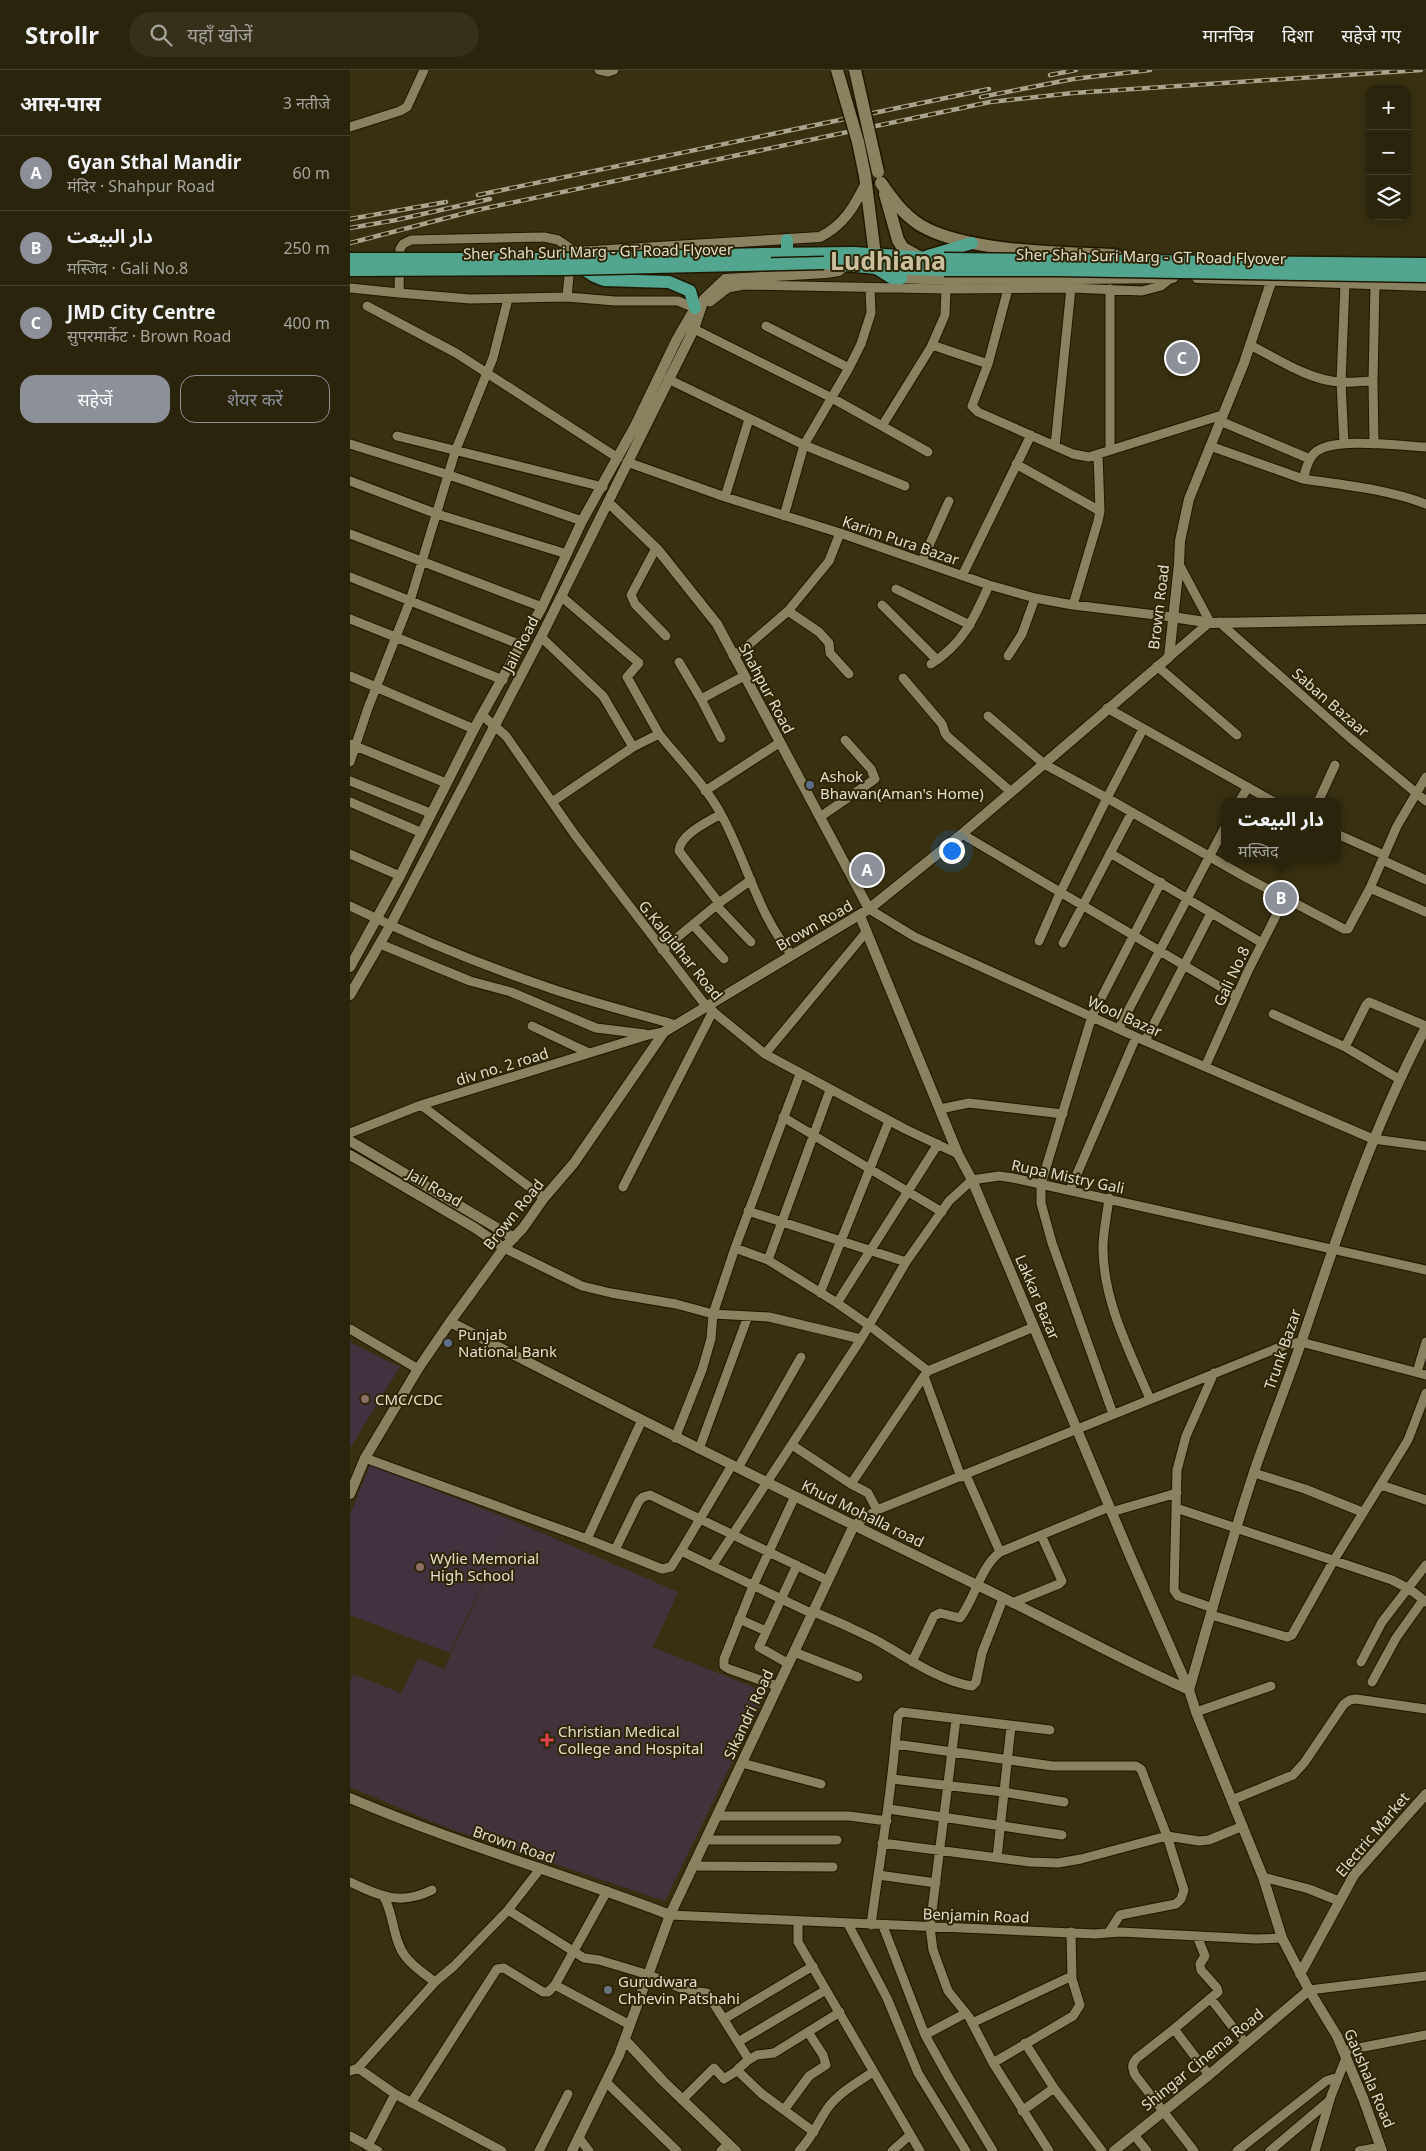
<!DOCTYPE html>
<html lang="hi">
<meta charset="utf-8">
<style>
body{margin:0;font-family:"Noto Sans","Noto Sans Arabic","Noto Sans Devanagari",sans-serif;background:#36301b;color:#f1f3f6}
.controls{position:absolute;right:15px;top:15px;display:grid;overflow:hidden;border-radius:10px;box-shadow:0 2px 8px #0003}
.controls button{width:45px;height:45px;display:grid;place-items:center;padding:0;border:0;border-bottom:1px solid #46412e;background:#2a240d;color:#f1f3f6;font:25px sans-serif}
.you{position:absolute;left:601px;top:780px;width:18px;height:18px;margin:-12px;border:4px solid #fff;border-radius:50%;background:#1a73e8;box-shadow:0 0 0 8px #1a73e833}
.badge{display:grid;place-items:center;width:32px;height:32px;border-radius:50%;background:#8c9099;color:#fff;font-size:16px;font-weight:700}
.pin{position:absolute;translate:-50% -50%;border:2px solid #fff;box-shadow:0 1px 5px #0006}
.popup{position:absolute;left:871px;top:728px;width:120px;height:65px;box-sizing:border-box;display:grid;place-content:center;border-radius:10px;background:#2a240d;filter:drop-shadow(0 1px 4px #0005);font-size:16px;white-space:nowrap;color:#a5a49d}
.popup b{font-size:19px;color:#f1f3f6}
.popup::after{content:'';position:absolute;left:50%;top:100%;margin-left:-10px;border:10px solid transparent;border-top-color:#2a240d}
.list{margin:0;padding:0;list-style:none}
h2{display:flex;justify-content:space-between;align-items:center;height:65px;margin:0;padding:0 20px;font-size:21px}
h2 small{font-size:16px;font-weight:400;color:#a5a49d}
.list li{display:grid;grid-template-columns:32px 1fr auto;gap:15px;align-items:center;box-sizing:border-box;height:75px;padding:0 20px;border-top:1px solid #46412e}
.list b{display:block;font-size:19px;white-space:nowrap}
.list p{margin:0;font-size:16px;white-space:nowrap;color:#a5a49d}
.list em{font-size:16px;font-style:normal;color:#a5a49d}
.actions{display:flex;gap:10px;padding:15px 20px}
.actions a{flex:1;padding:11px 0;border:1px solid #8c9099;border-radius:15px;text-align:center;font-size:18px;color:#8c9099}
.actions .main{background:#8c9099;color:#fff}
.icon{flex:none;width:28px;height:28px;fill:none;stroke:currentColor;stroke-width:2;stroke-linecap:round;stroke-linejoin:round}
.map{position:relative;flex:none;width:1076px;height:2081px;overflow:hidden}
header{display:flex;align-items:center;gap:30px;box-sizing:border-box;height:70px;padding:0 25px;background:#2a240d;border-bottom:1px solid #46412e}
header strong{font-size:24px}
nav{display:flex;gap:28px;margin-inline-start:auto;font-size:18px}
.search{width:350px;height:45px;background:#36301b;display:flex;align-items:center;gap:12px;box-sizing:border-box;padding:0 18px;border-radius:28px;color:#a5a49d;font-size:19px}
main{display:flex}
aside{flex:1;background:#2a240d}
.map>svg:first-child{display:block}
.education{fill:#41323f}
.medical{fill:#43323b}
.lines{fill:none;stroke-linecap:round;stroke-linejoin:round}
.minor-casing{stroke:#1f1700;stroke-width:11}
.tertiary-casing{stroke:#1f1700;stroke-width:12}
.secondary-casing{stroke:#1f1700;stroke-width:15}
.primary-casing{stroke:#1f1700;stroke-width:15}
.minor{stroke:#8a8160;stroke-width:9}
.tertiary{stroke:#8a8160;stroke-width:10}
.secondary{stroke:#8a8160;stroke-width:12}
.primary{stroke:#52a68f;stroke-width:12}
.rail-casing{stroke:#aaa48e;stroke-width:4.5}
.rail{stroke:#2e2607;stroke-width:2.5;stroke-dasharray:8;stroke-linecap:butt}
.secondary-bridge-casing{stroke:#1f1700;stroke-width:15;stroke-linecap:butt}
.primary-bridge-casing{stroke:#1f1700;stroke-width:15;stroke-linecap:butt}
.secondary-bridge{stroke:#8a8160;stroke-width:12}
.primary-bridge{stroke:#52a68f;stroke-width:12}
.service-dot{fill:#5c6f8a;stroke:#2e2607;stroke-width:2}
.education-dot{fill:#8d6e63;stroke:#2e2607;stroke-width:2}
.health-dot{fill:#e0444e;stroke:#2e2607;stroke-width:2}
.worship-dot{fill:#6b7280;stroke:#2e2607;stroke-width:2}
.labels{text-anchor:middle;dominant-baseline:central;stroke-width:4;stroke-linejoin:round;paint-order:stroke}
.street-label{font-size:15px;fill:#e2ddcc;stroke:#2e2607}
.poi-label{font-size:15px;fill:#e2ddcc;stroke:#2e2607;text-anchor:start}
.town-label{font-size:25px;font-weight:bold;fill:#cac09e;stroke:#2e2607}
</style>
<header>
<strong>Strollr</strong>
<div class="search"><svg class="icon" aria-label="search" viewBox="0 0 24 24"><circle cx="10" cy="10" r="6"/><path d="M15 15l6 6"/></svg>यहाँ खोजें</div>
<nav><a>मानचित्र</a><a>दिशा</a><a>सहेजे गए</a></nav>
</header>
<main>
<aside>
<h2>आस-पास<small>3 नतीजे</small></h2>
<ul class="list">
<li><span class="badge">A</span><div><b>Gyan Sthal Mandir</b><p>मंदिर · Shahpur Road</p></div><em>60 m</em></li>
<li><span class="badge">B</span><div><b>دار البیعت</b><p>मस्जिद · Gali No.8</p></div><em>250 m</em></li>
<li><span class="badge">C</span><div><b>JMD City Centre</b><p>सुपरमार्केट · Brown Road</p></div><em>400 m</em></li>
</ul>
<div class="actions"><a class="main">सहेजें</a><a>शेयर करें</a></div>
</aside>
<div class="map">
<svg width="1076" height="2081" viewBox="0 0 1076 2081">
<rect width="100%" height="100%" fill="#383011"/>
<path class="education" d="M0,1272L50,1297L0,1378Z
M20,1395L162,1450L100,1583L0,1545V1445Z"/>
<path class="medical" d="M162,1450L328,1522L303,1577L416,1622L315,1831L95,1757L0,1717V1612L3,1604L51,1623L68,1588L94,1599Z"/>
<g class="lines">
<defs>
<path id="minor" d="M249,0L258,2L264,0
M0,57L50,41L57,37L74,0
M226,182L208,170L194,167L61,170L53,174L50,179L49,223L120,229L217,227L265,231H328L345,238
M0,218L49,223
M658,219L638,294L622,336L628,342L723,384L739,387L872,345
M760,219V380
M217,227L220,195
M354,229L360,232L378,218L394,215L596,219L721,218L792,221L811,216L821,208
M17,236L106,283L268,388
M416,256L499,298
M344,259L482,328L532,356L581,277L595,245L596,219
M582,275L638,294
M900,275C928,289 960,311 991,312C1002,313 1013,311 1023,311
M318,309L454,375L555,416
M870,351L960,389
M532,356L578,382
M47,366L253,417
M0,374L99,405L232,451
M994,374L991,312L995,213
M1024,374L1023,311L1025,214
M705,376L721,218
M860,376L953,409C956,400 958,387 967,381C987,367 1050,376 1076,377
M277,392L375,427L490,463L639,515L685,528L723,535L822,547
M666,394L750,441
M953,409C994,415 1036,419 1076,434
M0,411L87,444L217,484
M375,427L399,349
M434,446L454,375L499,298L511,274L521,243L520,218
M0,464L192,537
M306,478L281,525L285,534L316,566
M572,491L599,431
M612,506L681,365
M0,507L171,575
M546,519L620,555
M212,527L289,593L277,607L309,664L283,677
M532,535L587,590
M723,535L748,451L750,441L748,385
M438,541L479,491L490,463
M0,549L153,610
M869,552L999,667L1076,731
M191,567L253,626L283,677L202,732
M383,586L395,578L438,541L469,562L479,573L480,583L499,604
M658,586L672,564L685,528
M819,587L860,552L829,494
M329,592L351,629
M581,594C613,574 624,549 639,515
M807,596L887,665
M0,606L124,659
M553,608L592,654L595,663L598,667L660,721
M757,638L924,732
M132,645L156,666L225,765L356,936L415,984L555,1059L608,1084
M638,646L694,694L757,728L793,659
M309,664C330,690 356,716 372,746C397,792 408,845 442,885
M371,668L351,629L394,606
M0,674L96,713
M0,692L18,638L60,531L105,382L143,288L158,229
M0,711L80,743
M355,721L429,673
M0,732L70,762
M889,732L898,717
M968,732L985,695
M470,747L525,709L521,699L495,670
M612,764L886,926
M987,764L1034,785
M760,783L912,873
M0,784L50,806
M1032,790L1076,810
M1020,818L1076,842
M369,833L329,781C330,764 358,752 371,744
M366,835L401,872
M0,836C62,866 126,893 191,915C235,931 281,942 326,955
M519,839L565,867L795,971L1023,1069L1076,1076
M343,855L374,889
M689,871L710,823L757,728L897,808L994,859H998L1020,818L1047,756L1076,707
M713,873L782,742
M30,874L120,911L161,922L246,958L295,964
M312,880L369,833L401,810
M923,944L995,977L1049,1009
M182,956L239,983
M769,958L875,757
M795,971L861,843
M995,977L1016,935L1019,932L1076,956
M415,984L517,861
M855,997L898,901L935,828
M71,1035L194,1128
M590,1039L619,1033L713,1044
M433,1047L592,1142
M0,1063L71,1035L298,965L314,962
M273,1117L363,941
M720,1120L786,967
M759,1128C757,1145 753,1162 753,1178C753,1231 780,1282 800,1329
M398,1141L556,1192
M154,1178L232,1216L261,1223L326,1234L363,1244L419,1247L511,1269
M385,1178L418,1190L487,1233L520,1256L578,1301
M418,1190L480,1020
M470,1223L539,1051
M487,1233L588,1074
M0,1259L68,1299
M1067,1302L1076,1272
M575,1305L578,1301L684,1257
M763,1344L702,1173L691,1133V1114L742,946L811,812
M325,1368L352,1300L361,1269L363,1244L385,1178L450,1004
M442,1375L501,1414
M349,1379L398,1246
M15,1388L237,1469L312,1499L321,1497L331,1481L463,1544
M388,1398L451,1287
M904,1403L955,1419L1012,1442
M616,1405L650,1482
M1031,1415L1076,1430
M826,1438L1042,1510L1061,1520L1076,1532
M527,1440L518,1423L501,1414L574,1306L611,1407
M761,1442L827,1423
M504,1455L527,1440L935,1275L951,1272L1076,1305
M237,1469L292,1350
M265,1480L289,1431L293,1427L300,1425L477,1510
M331,1481L382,1395
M362,1496L511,1269L556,1192L599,1131L622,1110L649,1106L663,1108L1076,1200
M662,1533L709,1514L712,1511L691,1465
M863,1538L828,1526L824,1520L827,1400L836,1366L864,1303
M464,1542C484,1550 504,1559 524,1569C554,1585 588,1611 622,1616L626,1612L632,1583L653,1529
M861,1545L937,1567L942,1565L984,1490L1058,1370L1076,1323
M389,1549L416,1561
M444,1582L508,1607
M562,1592L584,1546L590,1543L610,1548C626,1527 629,1499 650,1482L759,1437
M1011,1592L1032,1552L1076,1495
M439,1594L409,1577L447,1495
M1022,1612L1046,1568L1073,1530
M427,1616L379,1599L374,1596V1589L403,1516L445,1426
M846,1642L921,1616
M606,1649L580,1857L583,1880L598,1921L619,1947L643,1993L699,2081
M545,1674L548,1646L552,1642L700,1660
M392,1693L471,1714
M542,1709L653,1722L714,1732
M882,1730L943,1705L954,1693L994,1634L1000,1630L1006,1629L1076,1639
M539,1739L712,1765
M368,1746H499L537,1751
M355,1770H487
M532,1773L680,1792L708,1793L731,1789L817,1766L849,1771L859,1770L893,1756
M647,1788L661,1656
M343,1796L483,1797
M528,1805L586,1813
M913,1807L959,1819L989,1831
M0,1812C30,1826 50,1836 82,1820
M257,1821L205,1915L280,1955
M34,1827C44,1845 43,1870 55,1886C63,1897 75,1904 85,1912
M158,1840L234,1888L249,1890L299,1905L338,1921L357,1923L398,1988L396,1992L388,1999L390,2003L412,2024L464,2062
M320,1845L745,1864L770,1862L906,1869L932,1868
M448,1851V1872L570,2081
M498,1854L537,1928L568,2003L616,2081
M521,1855C529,1794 540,1735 545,1674L703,1696H786L791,1699L817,1766L834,1820L831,1829L826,1834L770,1845L759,1862
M533,1856L575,1965L599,2008L643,2081
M847,1866L855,1886L850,1894L851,1900L867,1918L868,1922L824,1959L859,2005
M959,1920L1076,1906
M861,1929L896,1974
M374,1949L463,1896
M622,1953L722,1906
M824,1959L787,1988C781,1995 782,1997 785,2005L844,2081
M575,1965L616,1943
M388,1972L476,1920
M675,1973L704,2018L752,2081
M993,1981L1076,1965
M397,1991L407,1985L424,1983L490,1942
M643,1993L723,1946L730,1935L722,1909L721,1862
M8,1998L45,2024L152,2081
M0,2001L8,1998L85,1912L104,1896L158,1840L190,1799
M257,2013L327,2081
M332,2030L364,1998L374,2009L388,2000
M61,2033L147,1899L154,1898L193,1922H198L205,1915
M434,2040L459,2006L476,1995L473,1985L458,1962
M672,2041L704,2018
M784,2065L797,2081
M0,2066L28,2081
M229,2068L239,2081
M18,2076L45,2024
M189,2081L218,2024
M371,2081L378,2074
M449,2081C462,2068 467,2054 477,2039C488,2023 508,2012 523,2002
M542,2081L560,2065
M887,2081L976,2011L988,2007
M920,2081L979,2031
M965,2081L981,2026L996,1988
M1009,2081L1031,2077"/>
<path id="tertiary" d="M221,187L226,182L470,167C494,155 504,137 516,113
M551,208L597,210L823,208
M847,208L1076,216
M258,432L308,480L367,554L519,839
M822,547L862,553L1076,549
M510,846L608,1084L622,1110L781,1488L839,1620L846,1642L913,1807L932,1868L959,1920L987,1966L1013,2028L1032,2081
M0,897L50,806L124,659L192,537L232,451L285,356L327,269L345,238
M0,925L40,856L191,567L344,259L354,229L375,209L476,203L489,201L496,194
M0,1071L164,1168
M0,1085L125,1158L154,1178
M100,1252C275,1342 450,1430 627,1515C698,1549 767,1588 839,1620
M0,1424L15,1388L68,1299L100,1252L154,1178L173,1158L194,1128L224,1093L314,962L519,839L612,764L819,587L829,494L830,471L839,429L894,293L921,212L922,198
M839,1620C860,1547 880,1474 904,1402C919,1358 937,1314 952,1270C988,1163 1023,1057 1076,957
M0,1728C105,1773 214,1804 320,1845
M950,1904L1004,1805L1076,1724
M275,1970L313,2011L386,2081
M222,2081L269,1985L320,1845L504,1455
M764,2081L859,2005L959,1920"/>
<path id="secondary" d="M515,106L526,193
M531,113C542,129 553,144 570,155C614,182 713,183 766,185
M535,124L548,170L553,178L571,188"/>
<path id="primary" d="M437,170V183
M416,184L504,183L594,189
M578,186L622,173
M474,193L526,198L594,200
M526,198L542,208H551
M233,199L244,206L254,210L319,212L340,221L345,238"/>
</defs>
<use href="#minor" class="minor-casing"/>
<use href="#tertiary" class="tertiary-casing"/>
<use href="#secondary" class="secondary-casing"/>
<use href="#primary" class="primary-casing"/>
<use href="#minor" class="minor"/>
<use href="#tertiary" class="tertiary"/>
<use href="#secondary" class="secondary"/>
<use href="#primary" class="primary"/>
<defs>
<path id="rail" d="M700,5L726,0
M631,27L723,9L800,0
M128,125L639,19
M0,149L96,132
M0,158L46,150L140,129
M0,173L127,140L640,32L723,23L1071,0"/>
</defs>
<use href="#rail" class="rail-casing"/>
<use href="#rail" class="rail"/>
<defs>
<path id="secondary-bridge" d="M487,0L508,72L515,106
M505,0L528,102"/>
<path id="primary-bridge" d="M0,189H218L416,184
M594,189L1076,194
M0,200L216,199L474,193
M594,200H707L1076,206"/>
</defs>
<use href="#secondary-bridge" class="secondary-bridge-casing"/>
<use href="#primary-bridge" class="primary-bridge-casing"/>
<use href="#secondary-bridge" class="secondary-bridge"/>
<use href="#primary-bridge" class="primary-bridge"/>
</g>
<g class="service-dot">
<circle cx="460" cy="715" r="5"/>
<circle cx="98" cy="1273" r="5"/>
</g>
<g class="education-dot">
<circle cx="15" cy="1329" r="5"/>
<circle cx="70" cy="1497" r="5"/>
</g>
<path class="health-dot" d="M194.5 1662.5h5v5h5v5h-5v5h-5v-5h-5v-5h5z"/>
<circle class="worship-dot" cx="258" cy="1920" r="5"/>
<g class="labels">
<g class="street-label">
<text transform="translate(248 181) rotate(-1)">Sher Shah Suri Marg - GT Road Flyover</text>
<text transform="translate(801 186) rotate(1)">Sher Shah Suri Marg - GT Road Flyover</text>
<text transform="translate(551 470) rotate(19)">Karim Pura Bazar</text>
<text transform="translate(808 537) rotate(-83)">Brown Road</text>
<text transform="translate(170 574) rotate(-63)">Jail Road</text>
<text transform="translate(417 618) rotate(62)">Shahpur Road</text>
<text transform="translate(981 632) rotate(41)">Saban Bazaar</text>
<text transform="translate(464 855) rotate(-30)">Brown Road</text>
<text transform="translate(331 880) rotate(51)">G.Kalgidhar Road</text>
<text transform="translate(881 906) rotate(-65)">Gali No.8</text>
<text transform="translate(775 946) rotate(24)">Wool Bazar</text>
<text transform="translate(152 996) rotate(-17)">div no. 2 road</text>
<text transform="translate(718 1106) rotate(12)">Rupa Mistry Gali</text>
<text transform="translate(85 1117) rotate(30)">Jail Road</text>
<text transform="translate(163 1144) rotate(-51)">Brown Road</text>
<text transform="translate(688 1227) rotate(67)">Lakkar Bazar</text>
<text transform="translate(932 1279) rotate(-71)">Trunk Bazar</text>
<text transform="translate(513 1443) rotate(26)">Khud Mohalla road</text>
<text transform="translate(398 1644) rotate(-65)">Sikandri Road</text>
<text transform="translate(1022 1764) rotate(-50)">Electric Market</text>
<text transform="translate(164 1774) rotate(19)">Brown Road</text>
<text transform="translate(626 1845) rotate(2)">Benjamin Road</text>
<text transform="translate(852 1989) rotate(-39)">Shingar Cinema Road</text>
<text transform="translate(1020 2008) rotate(67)">Gaushala Road</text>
</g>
<g class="poi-label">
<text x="470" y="706">Ashok<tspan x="470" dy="17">Bhawan(Aman's Home)</tspan></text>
<text x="108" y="1264">Punjab<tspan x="108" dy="17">National Bank</tspan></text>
<text x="25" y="1329">CMC/CDC</text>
<text x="80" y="1488">Wylie Memorial<tspan x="80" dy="17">High School</tspan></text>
<text x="208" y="1661">Christian Medical<tspan x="208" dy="17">College and Hospital</tspan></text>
<text x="268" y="1911">Gurudwara<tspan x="268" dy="17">Chhevin Patshahi</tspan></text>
</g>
<g class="town-label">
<text x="538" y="190">Ludhiana</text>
</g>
</g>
</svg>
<div class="controls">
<button>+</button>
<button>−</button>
<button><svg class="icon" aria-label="layers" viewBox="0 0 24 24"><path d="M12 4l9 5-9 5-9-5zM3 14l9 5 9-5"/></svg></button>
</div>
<div class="you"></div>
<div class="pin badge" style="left:517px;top:800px">A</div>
<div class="pin badge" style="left:931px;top:828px">B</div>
<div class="popup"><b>دار البیعت</b>मस्जिद</div>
<div class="pin badge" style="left:832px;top:288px">C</div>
</div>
</main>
